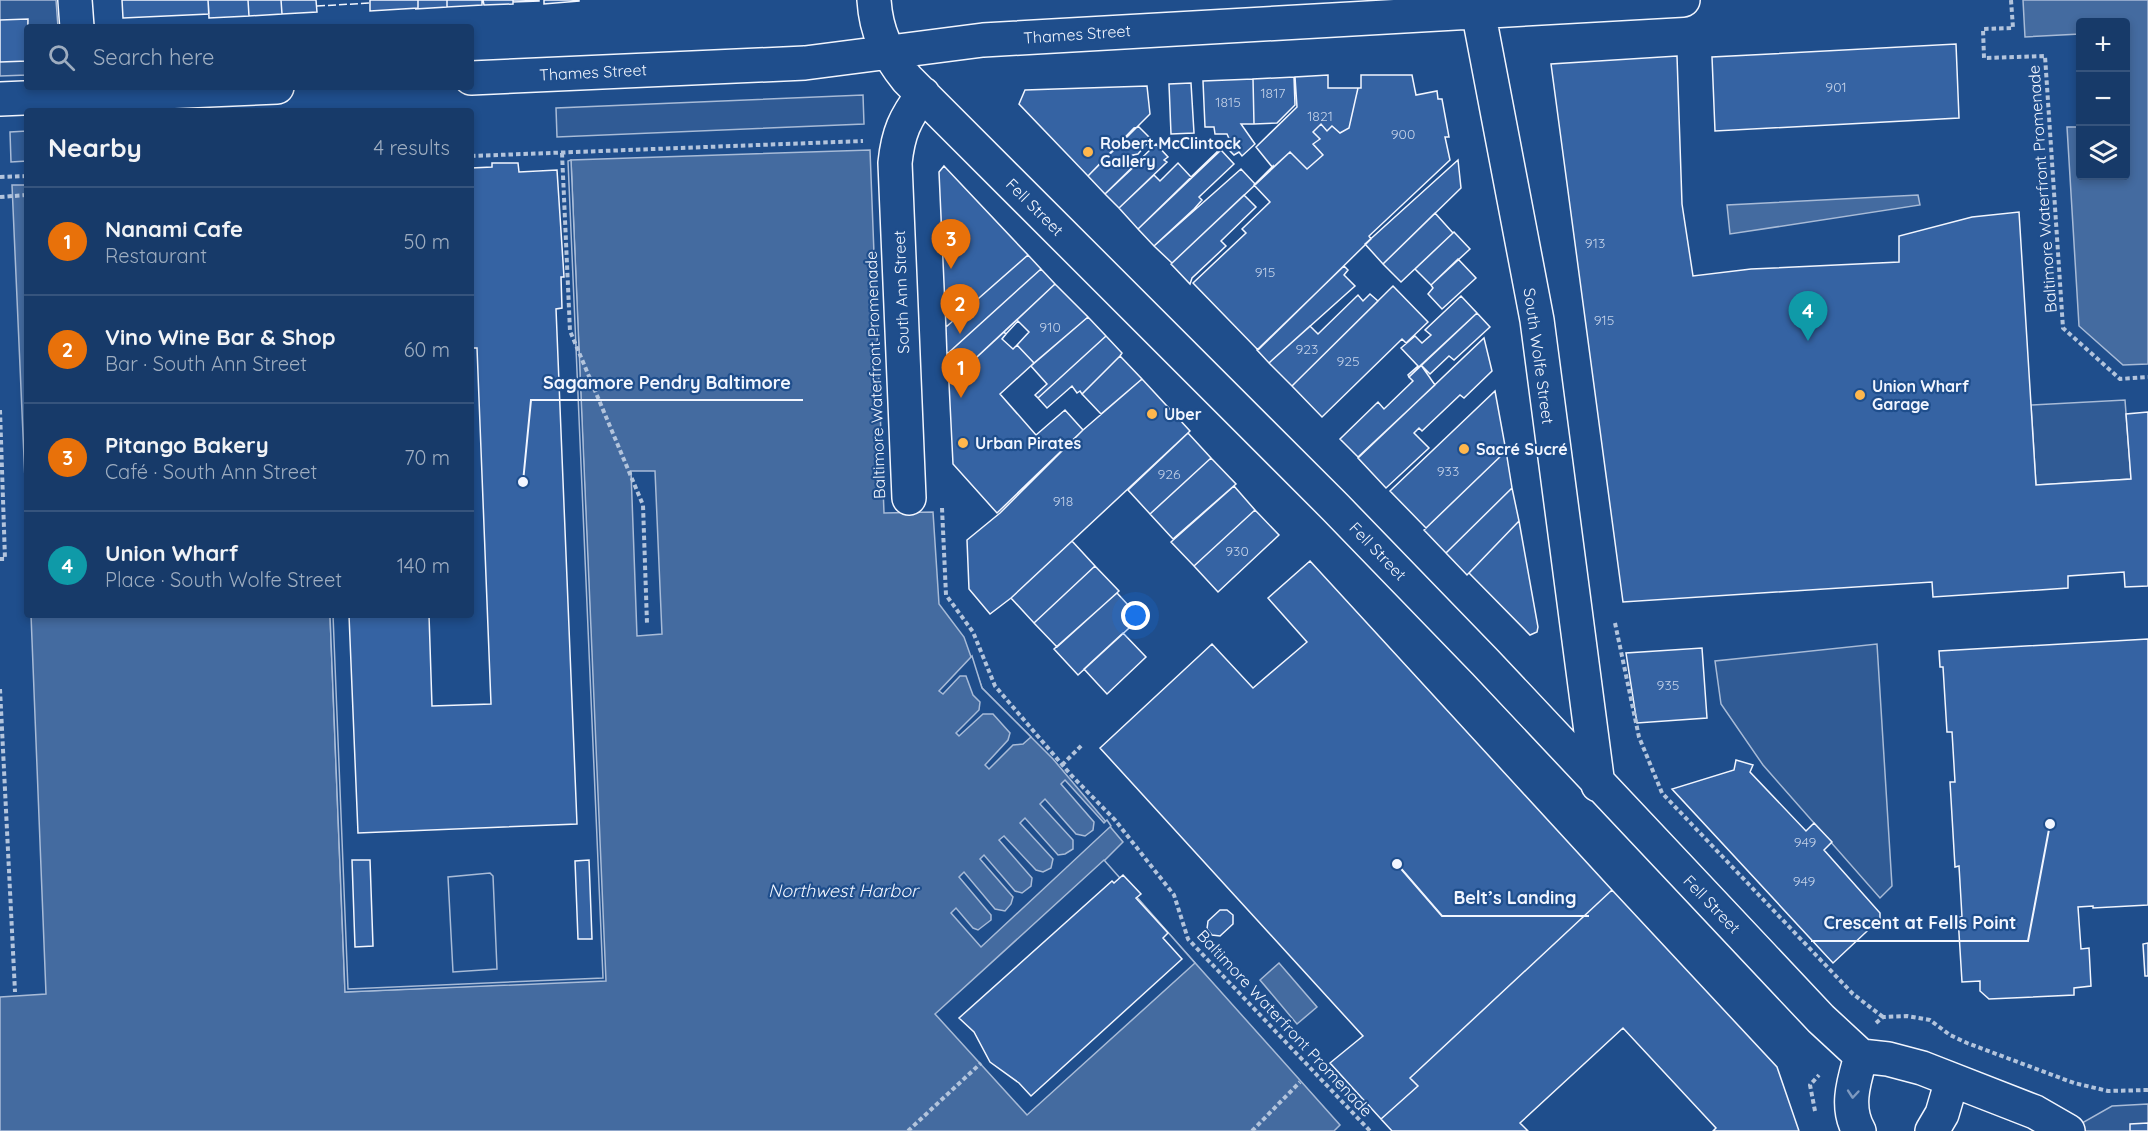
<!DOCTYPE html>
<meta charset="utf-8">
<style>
body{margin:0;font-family:Quicksand,sans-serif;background:#244571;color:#f1f3f6}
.controls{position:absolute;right:18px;top:18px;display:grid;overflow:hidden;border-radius:6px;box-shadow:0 3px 9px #0003}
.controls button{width:54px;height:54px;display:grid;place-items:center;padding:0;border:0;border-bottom:2px solid #36547d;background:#173a69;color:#f1f3f6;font:30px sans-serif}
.you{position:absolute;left:1136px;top:616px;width:21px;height:21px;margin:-15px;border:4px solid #fff;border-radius:50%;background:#1a73e8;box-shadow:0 0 0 9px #1a73e833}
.badge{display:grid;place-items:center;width:39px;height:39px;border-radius:50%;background:#ffb74d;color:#fff;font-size:20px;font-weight:700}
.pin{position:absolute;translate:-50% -50px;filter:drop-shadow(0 2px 3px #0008)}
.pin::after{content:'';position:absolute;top:32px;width:21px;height:18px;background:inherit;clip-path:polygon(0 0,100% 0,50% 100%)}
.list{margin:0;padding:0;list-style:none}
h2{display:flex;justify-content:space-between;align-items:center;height:78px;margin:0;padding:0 24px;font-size:26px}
h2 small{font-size:20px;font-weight:400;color:#9eadc0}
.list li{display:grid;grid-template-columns:39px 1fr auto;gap:18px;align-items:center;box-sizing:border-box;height:108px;padding:0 24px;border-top:2px solid #36547d}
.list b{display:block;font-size:22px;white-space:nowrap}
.list p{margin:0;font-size:20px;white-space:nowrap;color:#9eadc0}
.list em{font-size:20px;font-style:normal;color:#9eadc0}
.icon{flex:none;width:33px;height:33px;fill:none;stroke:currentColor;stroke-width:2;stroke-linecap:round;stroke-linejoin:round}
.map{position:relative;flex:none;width:2148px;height:1131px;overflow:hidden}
.search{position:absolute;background:#173a69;box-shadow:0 3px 9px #0003;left:24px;top:24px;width:450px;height:66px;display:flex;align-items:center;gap:15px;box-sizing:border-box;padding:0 21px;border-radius:6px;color:#9eadc0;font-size:22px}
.panel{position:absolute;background:#173a69;box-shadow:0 3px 9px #0003;left:24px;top:108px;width:450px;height:510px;border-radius:6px}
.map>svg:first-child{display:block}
.built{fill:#305b95;stroke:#a8bbd7;stroke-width:1.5}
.water{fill:#446ba0;stroke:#a8bbd7;stroke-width:1.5}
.pier{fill:#1f4e8c;stroke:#a8bbd7;stroke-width:1.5}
.building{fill:#3563a3;stroke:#f2f6ff;stroke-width:1.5}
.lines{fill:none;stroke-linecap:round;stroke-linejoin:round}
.minor-casing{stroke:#f2f6ff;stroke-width:36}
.path{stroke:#b3c4dc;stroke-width:4;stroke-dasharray:4.5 3;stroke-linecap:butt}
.minor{stroke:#1f4e8c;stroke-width:33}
.fence{stroke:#f2f6ff;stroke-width:1.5;stroke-dasharray:8 3;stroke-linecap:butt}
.oneway{stroke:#7e9ac0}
.poi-dot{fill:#ffb74d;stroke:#1f4e8c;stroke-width:2}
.labels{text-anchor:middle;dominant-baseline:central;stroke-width:4.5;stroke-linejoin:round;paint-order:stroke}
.number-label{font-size:14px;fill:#c3d1e8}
.street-label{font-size:16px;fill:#f2f6ff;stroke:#1f4e8c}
.poi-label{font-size:16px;font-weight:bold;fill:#f2f6ff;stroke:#1f4e8c;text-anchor:start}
.water-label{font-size:18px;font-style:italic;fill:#f2f6ff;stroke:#1f4e8c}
.leader{fill:none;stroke:#f2f6ff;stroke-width:2}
.callout-dot{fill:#f2f6ff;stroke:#1f4e8c;stroke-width:2}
.callout-label{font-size:18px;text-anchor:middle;font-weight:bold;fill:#f2f6ff;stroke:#1f4e8c;stroke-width:4.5;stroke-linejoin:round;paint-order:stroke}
</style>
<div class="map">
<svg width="2148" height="1131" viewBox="0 0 2148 1131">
<rect width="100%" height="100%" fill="#1f4e8c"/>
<path class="built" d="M0,0H56L58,27H27V75L0,76Z
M863,95L864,124L557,137L556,108Z
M27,131V161L11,162L10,132Z
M2125,400L2131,479L2036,485L2031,405Z
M1877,644L1892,886L1880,898L1763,765L1721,704L1715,661Z
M2148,1104V1131H2068L2112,1106Z"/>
<path class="water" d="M2023,0H2148V364L2123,365L2079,326L2067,127H2080V176H2126V22H2080V34L2025,37Z
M870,150L884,513L933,512L939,604L964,637L982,688L1053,759L1123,842L1104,861L1340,1125L1334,1131H0V997L46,994L31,615H330L345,992L605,980L571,160Z
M12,185H27V525Z
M1918,195L1920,205L1730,234L1727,205Z
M1279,963L1317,1007L1297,1024L1260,980Z"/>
<path class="pier" d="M571,160L606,981L345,992L330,615H333L348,989L603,978L568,161Z
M631,471H655L662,634L637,636Z
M972,656L982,688L1031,737L1023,744L1013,745L989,769L985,765L1008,740L1010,733L993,714H983L959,736L956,733L979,710L980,702L973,695L966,676H960L943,694L939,691Z
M1065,780L1104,823L1107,820L1111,826L981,947L951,913L956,908L973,928L978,930L991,920V915L959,877L964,872L995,909L1005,911L1011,904L1013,897L980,859L984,855L1015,891L1022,893L1031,886L1032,878L999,840L1004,836L1036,870L1043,872L1051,868L1053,859L1020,823L1025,818L1058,855L1065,854L1073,849V840L1040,804L1045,799L1076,834L1085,836L1093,830L1094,822L1061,784Z
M1104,860L1195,963L1027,1115L935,1014Z
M490,873L493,876L497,969L453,972L448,877Z"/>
<path class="building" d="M122,0H208L209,14L123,18Z
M208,0H248L249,16L209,18Z
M248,0H281L282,14L249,16Z
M281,0H316L317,12L282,14Z
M370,0H418V8L370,11Z
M418,0H447V7L415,9L418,8Z
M447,0H482V5L447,7Z
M483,0H513V4L484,5Z
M513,0H539V1L513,2Z
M544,0H579V1L544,4Z
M28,19L27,61L0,62V20Z
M1956,44L1959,118L1715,131L1712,57Z
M1677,56L1682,204L1693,276L1751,269L1899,262V236L1972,217L2019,212L2036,485L2131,479L2126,414L2148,412V586L2125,587L2124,572L2068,576V588L1933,597L1932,582L1623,602L1551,64Z
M1328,75V88H1358L1349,128L1340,133L1332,126L1327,131L1321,124L1313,132L1320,139L1313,144L1323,155L1307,169L1290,152L1273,168L1256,147L1297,107L1295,77Z
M1361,75H1412L1416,95L1437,91L1438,99H1442L1449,137H1445L1450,160L1369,236L1371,239L1365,245L1258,350L1193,283L1246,233L1242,229L1270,202L1254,185L1290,152L1307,169L1323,155L1313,144L1320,139L1313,132L1321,124L1327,131L1332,126L1340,133L1349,128L1358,88H1361Z
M1294,77L1295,105L1277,123L1254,124L1253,79Z
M1253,79L1254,124H1241L1255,144L1242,156L1239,152L1234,155L1226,147L1231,143L1227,134H1215L1214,127H1205L1203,81Z
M1191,83L1194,133L1171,134L1169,84Z
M1147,86L1150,114L1088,176L1019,104L1025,90Z
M1139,127L1151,139L1138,154L1133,155L1139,162L1105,194L1088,176L1134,128Z
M1156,144L1168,157L1164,160L1167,162L1119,208L1105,194Z
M1220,149L1138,229L1119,208L1154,175L1160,181L1178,163L1191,177Z
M1221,150L1234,164L1199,197L1202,200L1194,209L1154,246L1138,229Z
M1458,160L1461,188L1383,264L1365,244Z
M492,163H518L519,172L557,170L564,277H561L562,308L556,309L577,824L358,833L349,615H429L432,706L491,704L477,348H471V168L492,167Z
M944,166L1028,255L946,327L939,172Z
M1273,166V168L1172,263L1154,246L1241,169L1255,184Z
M1244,195L1256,207L1221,241L1226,246L1192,278L1190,284L1171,264Z
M1435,213L1453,233L1401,282L1383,264Z
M1454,232L1470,249L1431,285L1415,269Z
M1028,255L1041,269L947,354L946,327Z
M1458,259L1476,278L1442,309L1428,294L1433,288L1431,285Z
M1344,266L1348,270L1344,275L1355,286L1269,363L1257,350Z
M1041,269L1055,284L949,383L947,354Z
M1055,284L1088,317L1034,363L1017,345L1029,332L1018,321L1006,334L1004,332Z
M1393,286L1428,322L1406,343L1402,339L1322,417L1292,386Z
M1370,294L1378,301L1292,386L1269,363L1310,326L1318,334L1358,295L1363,301Z
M1461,296L1477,313L1409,377L1408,375L1418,366L1401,348L1415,336L1422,343L1431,335L1425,330Z
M1477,313L1490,327L1454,360L1449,356L1430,374L1421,365Z
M1088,317L1106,336L1038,398L1035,395L1047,384L1031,366Z
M1004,332L1006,334L1002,339L1013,349L1017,345L1034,363L1000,394L1036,435L1065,410L1083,430L997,513L953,464L949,383Z
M1106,336L1122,353L1120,356L1082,394L1080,391L1077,393L1072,386L1047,408L1038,398Z
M1484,338L1492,371L1464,398L1460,395L1422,431L1419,428L1414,433L1429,448L1386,488L1358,458Z
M1120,356L1142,379L1101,414L1082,394Z
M1421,365L1435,385L1358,457L1340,439L1378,402L1384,409L1413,381L1409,377Z
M1142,379L1190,431L1011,598L990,614L969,589L967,540L1000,513L1083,430Z
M1495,391L1506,451L1426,528L1390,491Z
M1188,433L1211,458L1150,514L1128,490Z
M1506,451L1512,488L1446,553L1424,530Z
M1211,458L1236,484L1173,539L1150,514Z
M1234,486L1255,510L1194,566L1171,542Z
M1512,488L1519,521L1467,575L1446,553Z
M1255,510L1279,535L1218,592L1194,566Z
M1519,521L1538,627L1537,632L1530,635L1469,573Z
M1072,541L1095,566L1034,623L1011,598Z
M1310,561L1612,890L1410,1078L1418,1086L1381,1119L1330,1063L1363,1036L1100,748L1212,644L1253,688L1307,642L1268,598Z
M1095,566L1119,591L1057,647L1034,623Z
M1117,593L1140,618L1078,675L1054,649Z
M1123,633L1146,657L1107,694L1084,669Z
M2148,639V905L2093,908V906L2078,907L2081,949L2089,948L2091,986L2074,988V995L1989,999L1980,991V981L1962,982L1958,917H1962L1959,866L1955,867L1950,782H1955L1952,732H1947L1943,667H1940L1939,651Z
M1702,648L1707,718L1637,723L1626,653Z
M1736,760L1753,765L1750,772L1806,831L1814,823L1832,842L1824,850L1880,913V919L1833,963L1672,789L1734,770Z
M352,860H370L373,946L355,947Z
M589,860L592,939H578L575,861Z
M1123,875L1141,894L1136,898L1168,933L1163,938L1182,959L1031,1096L1019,1083L990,1062L974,1032L959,1018L1112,881L1114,883Z
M1612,890L1777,1067L1799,1131H1713L1716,1128L1623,1028L1520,1123L1528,1131H1392L1381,1119L1418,1086L1410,1078Z
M1220,910H1227L1233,915V924L1220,936L1212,935L1207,929L1208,921Z
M2148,943V976H2145L2143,944Z
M2148,1123V1131H2130V1124Z"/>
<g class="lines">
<defs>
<path id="minor" d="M75,0L77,27
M874,0C876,32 887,54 907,79L1335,507L1485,662L1821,1019L1861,1056L1888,1059L1922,1068L2035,1112L2068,1131
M1476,0L1537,320L1598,785
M471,78L805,63L983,40L1683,0
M0,99L277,87
M909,498L895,163C898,133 905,118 923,94
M1859,1131C1845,1107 1854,1081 1861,1056
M1932,1131L1942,1114L1952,1080"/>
</defs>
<use href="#minor" class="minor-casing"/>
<path class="path" d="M2011,0L2013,28L1983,29L1984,58L2045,56L2063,328L2120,379L2148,377
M562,153L570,331L643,505L647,623
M471,156L863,141
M0,177L27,176
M0,197L27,195
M0,410L5,559H0
M942,508L946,595L973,632L995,686L1071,775L1115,820L1174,895L1188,939L1370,1131
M1615,623L1639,737L1662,793L1853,994L1883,1017
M0,689L15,992
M1062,765L1083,744
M1876,1023L1883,1017L1907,1016L1930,1020L1950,1035L1967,1043L2074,1083L2108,1091L2148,1090
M1815,1111L1810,1085L1819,1075
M908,1131L981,1063
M1252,1131L1300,1082"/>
<use href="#minor" class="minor"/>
<path class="fence" d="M317,6L370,3"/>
</g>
<defs><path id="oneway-chevron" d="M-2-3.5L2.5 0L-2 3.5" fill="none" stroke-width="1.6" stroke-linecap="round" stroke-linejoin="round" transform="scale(1.5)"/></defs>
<use class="oneway" href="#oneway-chevron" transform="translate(1853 1094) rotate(95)"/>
<g class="poi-dot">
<circle cx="1088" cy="152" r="6"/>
<circle cx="1860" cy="395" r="6"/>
<circle cx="1152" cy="414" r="6"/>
<circle cx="963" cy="443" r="6"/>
<circle cx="1464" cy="449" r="6"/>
</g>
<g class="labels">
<g class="number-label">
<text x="1836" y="87">901</text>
<text x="1273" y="93">1817</text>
<text x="1228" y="102">1815</text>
<text x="1320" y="116">1821</text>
<text x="1403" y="134">900</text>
<text x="1595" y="243">913</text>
<text x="1265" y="272">915</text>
<text x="1604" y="320">915</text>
<text x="1050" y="327">910</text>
<text x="1307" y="349">923</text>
<text x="1348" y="361">925</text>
<text x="1448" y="471">933</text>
<text x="1169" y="474">926</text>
<text x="1063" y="501">918</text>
<text x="1237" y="551">930</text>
<text x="1668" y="685">935</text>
<text x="1805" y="842">949</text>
<text x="1804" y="881">949</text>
</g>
<g class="street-label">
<text transform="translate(1077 34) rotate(-4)">Thames Street</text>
<text transform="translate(593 72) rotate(-3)">Thames Street</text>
<text transform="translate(2042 189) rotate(-94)">Baltimore Waterfront Promenade</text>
<text transform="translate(1035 207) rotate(45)">Fell Street</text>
<text transform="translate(901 292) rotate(-92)">South Ann Street</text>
<text transform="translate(1539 356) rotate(82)">South Wolfe Street</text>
<text transform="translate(875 375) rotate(-92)">Baltimore Waterfront Promenade</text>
<text transform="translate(1378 551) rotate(46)">Fell Street</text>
<text transform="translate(1712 904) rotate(46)">Fell Street</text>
<text transform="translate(1285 1023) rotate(47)">Baltimore Waterfront Promenade</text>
</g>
<g class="poi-label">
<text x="1100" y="143">Robert McClintock<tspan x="1100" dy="18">Gallery</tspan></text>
<text x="1872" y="386">Union Wharf<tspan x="1872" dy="18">Garage</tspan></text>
<text x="1164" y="414">Uber</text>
<text x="975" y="443">Urban Pirates</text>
<text x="1476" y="449">Sacré Sucré</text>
</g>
<g class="water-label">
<text x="843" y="890">Northwest Harbor</text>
</g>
</g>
<path class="leader" d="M523 482L531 400H803M1397 864L1442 916H1589M2050 824L2028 941H1811"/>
<g class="callout-dot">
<circle cx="523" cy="482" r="6"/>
<circle cx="1397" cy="864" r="6"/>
<circle cx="2050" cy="824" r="6"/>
</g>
<g class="callout-label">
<text x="667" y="389">Sagamore Pendry Baltimore</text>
<text x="1515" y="904">Belt’s Landing</text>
<text x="1920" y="929">Crescent at Fells Point</text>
</g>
</svg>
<div class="controls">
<button>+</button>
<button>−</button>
<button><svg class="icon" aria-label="layers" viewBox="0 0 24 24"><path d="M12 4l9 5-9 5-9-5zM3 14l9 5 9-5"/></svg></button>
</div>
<div class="you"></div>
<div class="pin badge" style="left:961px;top:398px;background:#e8710a">1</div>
<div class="pin badge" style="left:960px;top:334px;background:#e8710a">2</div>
<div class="pin badge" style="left:951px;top:269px;background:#e8710a">3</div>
<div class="pin badge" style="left:1808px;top:341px;background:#0f9aa8">4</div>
<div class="search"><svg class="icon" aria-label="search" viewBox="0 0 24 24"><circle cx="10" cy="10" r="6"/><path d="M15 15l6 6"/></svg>Search here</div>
<section class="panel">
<h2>Nearby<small>4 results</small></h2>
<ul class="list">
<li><span class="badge" style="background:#e8710a">1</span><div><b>Nanami Cafe</b><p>Restaurant</p></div><em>50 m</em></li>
<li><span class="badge" style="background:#e8710a">2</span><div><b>Vino Wine Bar &amp; Shop</b><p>Bar · South Ann Street</p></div><em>60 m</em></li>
<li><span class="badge" style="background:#e8710a">3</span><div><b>Pitango Bakery</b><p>Café · South Ann Street</p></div><em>70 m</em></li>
<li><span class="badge" style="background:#0f9aa8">4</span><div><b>Union Wharf</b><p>Place · South Wolfe Street</p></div><em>140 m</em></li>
</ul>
</section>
</div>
